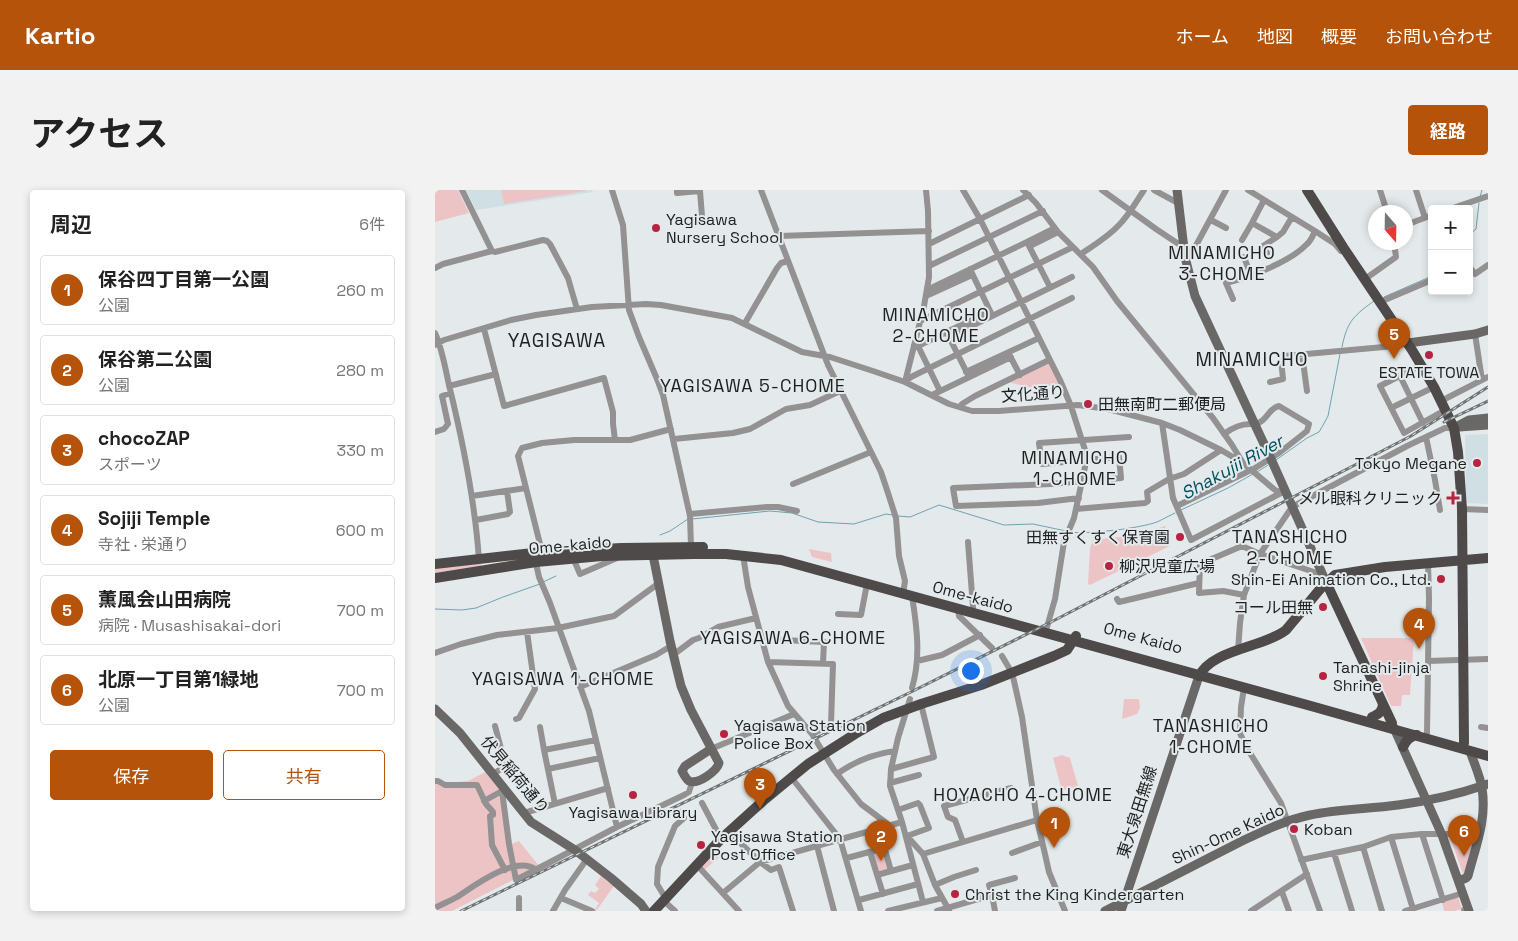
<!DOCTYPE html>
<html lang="ja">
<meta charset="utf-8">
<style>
body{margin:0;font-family:"Space Grotesk","Noto Sans JP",sans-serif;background:#f2f2f2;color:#222}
.controls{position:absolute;right:15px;top:15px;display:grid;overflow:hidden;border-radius:5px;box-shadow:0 2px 8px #0003}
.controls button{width:45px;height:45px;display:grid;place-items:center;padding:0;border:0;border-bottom:1px solid #e0e0e0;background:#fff;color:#222;font:25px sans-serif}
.compass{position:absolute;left:933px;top:15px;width:45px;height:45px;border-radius:50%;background:#fff;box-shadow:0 2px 8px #0003;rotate:160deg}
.you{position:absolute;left:535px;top:480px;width:18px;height:18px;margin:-12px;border:4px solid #fff;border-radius:50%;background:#1a73e8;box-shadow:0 0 0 8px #1a73e833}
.badge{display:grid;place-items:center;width:32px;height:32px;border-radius:50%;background:#b45309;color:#fff;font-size:16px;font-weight:700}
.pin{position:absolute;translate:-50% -41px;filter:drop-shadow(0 1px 2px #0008)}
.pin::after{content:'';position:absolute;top:26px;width:18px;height:15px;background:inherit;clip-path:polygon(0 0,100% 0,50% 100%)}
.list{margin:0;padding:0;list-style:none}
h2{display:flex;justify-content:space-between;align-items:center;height:65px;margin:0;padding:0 20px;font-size:21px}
h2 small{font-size:16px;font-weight:400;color:#767676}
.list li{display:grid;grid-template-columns:32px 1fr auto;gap:15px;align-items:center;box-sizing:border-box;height:70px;margin:0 10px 10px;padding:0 10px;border:1px solid #e0e0e0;border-radius:5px}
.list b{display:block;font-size:19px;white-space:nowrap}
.list p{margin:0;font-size:16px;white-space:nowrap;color:#767676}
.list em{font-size:16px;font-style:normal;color:#767676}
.actions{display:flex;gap:10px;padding:15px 20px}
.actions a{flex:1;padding:11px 0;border:1px solid #b45309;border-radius:5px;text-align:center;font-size:18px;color:#b45309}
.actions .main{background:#b45309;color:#fff}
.map{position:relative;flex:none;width:1053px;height:721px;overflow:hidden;border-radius:5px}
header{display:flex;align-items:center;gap:30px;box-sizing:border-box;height:70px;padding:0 25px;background:#b45309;color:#fff}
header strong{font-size:24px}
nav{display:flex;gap:28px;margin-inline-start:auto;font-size:18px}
.intro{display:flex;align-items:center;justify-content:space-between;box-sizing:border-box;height:120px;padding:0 30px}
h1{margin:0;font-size:35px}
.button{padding:12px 22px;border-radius:5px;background:#b45309;color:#fff;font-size:18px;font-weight:700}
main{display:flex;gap:30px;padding:0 30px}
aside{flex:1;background:#fff;border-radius:5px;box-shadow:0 2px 8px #0003}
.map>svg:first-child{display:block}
.built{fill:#d0dfe3}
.green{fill:#edc4c6}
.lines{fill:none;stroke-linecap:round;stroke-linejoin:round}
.stream{stroke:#6ea2b0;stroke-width:1}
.street{stroke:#939191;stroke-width:6}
.secondary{stroke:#6a6767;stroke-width:9}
.primary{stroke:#4e4a4a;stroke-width:10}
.rail-casing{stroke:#6f7374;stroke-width:3}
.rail{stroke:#e4eaeb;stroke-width:1;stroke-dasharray:4;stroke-linecap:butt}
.poi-dot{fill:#b62441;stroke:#e4eaeb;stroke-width:2}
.labels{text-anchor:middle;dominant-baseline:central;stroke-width:4;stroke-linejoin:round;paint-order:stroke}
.poi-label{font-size:16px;fill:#1d1f20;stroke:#e4eaeb;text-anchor:start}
.street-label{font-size:16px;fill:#1d1f20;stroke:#e4eaeb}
.neighbourhood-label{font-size:18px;letter-spacing:1px;fill:#1d1f20;stroke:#e4eaeb}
.water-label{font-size:18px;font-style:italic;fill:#005160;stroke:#e4eaeb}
.quarter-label{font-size:19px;letter-spacing:1px;fill:#1d1f20;stroke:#e4eaeb}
</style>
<header>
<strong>Kartio</strong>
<nav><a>ホーム</a><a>地図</a><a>概要</a><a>お問い合わせ</a></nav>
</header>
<div class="intro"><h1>アクセス</h1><a class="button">経路</a></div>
<main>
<aside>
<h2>周辺<small>6件</small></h2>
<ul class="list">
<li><span class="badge">1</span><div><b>保谷四丁目第一公園</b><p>公園</p></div><em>260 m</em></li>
<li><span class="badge">2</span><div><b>保谷第二公園</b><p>公園</p></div><em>280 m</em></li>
<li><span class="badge">3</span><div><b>chocoZAP</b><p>スポーツ</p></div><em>330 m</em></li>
<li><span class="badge">4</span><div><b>Sojiji Temple</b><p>寺社 · 栄通り</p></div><em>600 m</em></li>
<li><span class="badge">5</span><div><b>薫風会山田病院</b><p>病院 · Musashisakai-dori</p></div><em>700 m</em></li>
<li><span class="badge">6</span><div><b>北原一丁目第1緑地</b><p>公園</p></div><em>700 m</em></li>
</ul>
<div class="actions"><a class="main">保存</a><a>共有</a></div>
</aside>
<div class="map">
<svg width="1053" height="721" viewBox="0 0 1053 721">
<rect width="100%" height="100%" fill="#e4eaeb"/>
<path class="built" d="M31,0H157L158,2L41,20Z
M1053,244V314L1033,313L1031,306L1030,245Z"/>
<path class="green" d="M0,0H23L34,23L0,32Z
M66,0H151V1L69,14Z
M614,173L627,198L603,194L602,199L573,192Z
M730,336L735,356L655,395L653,394L655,358L658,350L692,346L693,349L704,348L705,345Z
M374,359L396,363L397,372L377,367Z
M46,374V376L0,383V377Z
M926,448H979L975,505H967L966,516H956Z
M689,509H704L705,518L702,524L687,529Z
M627,565L635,568L643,596L627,601L618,568Z
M52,581L65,596L80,689L17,721H0V588L12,593L33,591Z
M1015,647H1041L1030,685L1028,684Z
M84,651L105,677L82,688L76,654Z
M282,655L289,663L268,681L262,675Z
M449,658L456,681L442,685L435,662Z
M166,686L179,696L161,721H159L164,713L153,705L156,701L160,703L164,699L160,695Z
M1023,707L1027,719L1019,721H1009L1007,712Z"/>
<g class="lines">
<path class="stream" d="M1045,7L1047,0
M1034,45L1041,39L1044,13
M949,107L997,86
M907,157C912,132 918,126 939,111
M841,270L872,248L884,242L887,237L893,226L905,164
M822,282L833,275
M746,320L793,298L818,284
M463,326L475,327L504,315L569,335L598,334L631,341
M257,329L335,321L357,323L383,332L419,334L451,324L457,325
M635,342C651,345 706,338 722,332C728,329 734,326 740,323
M225,345L235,341L253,329
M108,392L121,386
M0,419L27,420L41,418L68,407L105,394"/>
<path class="street" d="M27,0L57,61
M177,0L188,35L194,120L204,147L222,189L228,205L255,326L256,357
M242,0V3L265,1L267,26
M326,0L393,175L446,282L453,303L461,328L464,366L470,391L468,404
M528,0L545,29L625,190L636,216L651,263L650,277L639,328L629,352L620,409L612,437
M588,0L601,13L623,42L658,77L682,111L778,228L797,255L808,273L840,300L852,304
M667,0L721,39L754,61H758L791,0
M719,0L743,13
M813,0L880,41L900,54L906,61
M945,0L952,22
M981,0L990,28
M829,10L817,33L842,47L848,42L857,27
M1015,19L1053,6
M776,30L791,38
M971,35L997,25
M344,46L494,41
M807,50L817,33
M592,52L620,38
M494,54L594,5
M595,56L623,42
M832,63L828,56L842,47
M646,64C659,55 673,47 684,35C694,25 701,12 709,0
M809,67L816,86
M494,76L608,21
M1034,76L1040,84L1053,75
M0,78L8,74L57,61L60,62L108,50L112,51L115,54L133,88L142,119
M535,79L556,123
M930,89L961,67L959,52
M492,100L592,52L615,97
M491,106L537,85
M798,109L791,93C815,87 855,72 872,54C876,51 878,45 880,41
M945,112L997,90
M485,131L638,57
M310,133L342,78L346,73L353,71
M49,139L69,216L169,188L178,222V234L180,250
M0,143C7,158 10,177 14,195C28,252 40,311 44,370
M512,143L533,185
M1040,144L1047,190
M514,147L637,87
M0,155L9,150L76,130L101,125L157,117L211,114L226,115L297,128L367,162L395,167L438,181L470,192L514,214L537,221H564L643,215L673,219L727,233L745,240L786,260L808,273
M479,155L484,158L505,201
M483,156L555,121
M867,164L872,201
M575,166L585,185
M986,175L945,196L969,243L1010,220
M531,182L604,148
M965,186L988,233
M470,192L489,116L494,87L493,21L491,0
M470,192L476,187L637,108
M835,192L848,189L846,169L849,166L949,157L973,153
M14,196L61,184
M497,205L576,167
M1006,211L1053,187
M525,217L527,214L540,206L614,170
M956,218L999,197
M727,233L738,308L756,350L846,303
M0,242L9,239L13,234L7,206L16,203
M789,244C797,238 805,234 815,234C821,234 818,236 823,233C832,230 834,218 844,216L874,234L872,241L844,263L817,280
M991,247L1000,290L1005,320
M239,249L298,243L315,239L351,219L375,215L405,201
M358,294L436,262
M37,306L91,298
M644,308L603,313L521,316L518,298L616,294L686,288L684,267L607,274L604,253L694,247
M742,316L816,280
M641,319L710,313L713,311L712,302L734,289L749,284L786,260
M1027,319L1053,320
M255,324L332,317H343L362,321
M41,330L73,324L75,322L72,301
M533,352L538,417
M107,362L83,266L87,258L107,253L139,250H195L236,239
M308,365L313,397L333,472L353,516L377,544L399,580L426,614L454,635
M138,368L145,384L182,368
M100,369L104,387L115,413L154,521L182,637
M809,405L788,401L764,403L765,374L807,356L825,364L888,385
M682,409L684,412L764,393
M523,419L524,426L557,458
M403,424L426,425L432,394
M327,449L389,452L388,473
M803,461L805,433L809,405L821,374L825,364L857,317L972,256L1010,238H1019
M0,463L26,454L62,445L123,438L179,426L224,393
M238,465L258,450L264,448L283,437L321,428
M567,466L577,483L579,491L587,527L602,630L610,664L614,682L630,721
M482,471L507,465L545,445
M993,471L1053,469
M333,472L398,474L396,534L377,544
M914,496H920
M145,497L221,465L236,456
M477,498C486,468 482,437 477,406
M809,498L806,517L805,543L810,555L846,613L885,721
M475,509L463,548L456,579L455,596L467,632L488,712
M81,529L84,528L100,499L92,442
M105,537L109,560L120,614
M1046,537L1053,538
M992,543L994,408L993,373
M276,559L359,524
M109,560L161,550
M113,579L165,568
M456,579L499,567L486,514
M58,584L69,577L70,574L60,536
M402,584C420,571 438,564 460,561
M356,587L405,649L426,721
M0,591H3L10,595H42L51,614L58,622V625L55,626L57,655L70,680
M455,593L484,585
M69,597L67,601L74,654L81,690L182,637L249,605L254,602L257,592
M49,611L67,601
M267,613L286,649
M463,620L483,613L485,615L494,638L472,646
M89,623L173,598
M444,638L456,681
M294,642L325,672L467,632
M987,644L1008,710
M471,645L488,664L500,695L514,720
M956,647L978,719
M528,652L520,630L513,627L509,616L576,598
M382,656L399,721
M928,657L947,721
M435,662L448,704
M577,663L607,652
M899,663L917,721
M488,664L602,630
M412,668L449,658
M866,670L928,657L956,647L987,644H1029L1045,646
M261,674L304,721
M442,685L478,675
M500,695L519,687L541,680
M847,702L854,721
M288,703L325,672L336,680L344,677L358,721
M557,705L560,721
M126,708L157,721
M231,709L222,694L223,677L240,636L249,628L245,622
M424,710L483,694
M230,712L240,721
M0,718C7,714 15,711 22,707C39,696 81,664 101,680
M84,721V708
M118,721L130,700L152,669
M453,721L507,708
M502,721L557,705L554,695L580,688
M816,721L872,684
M970,721L1028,703
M1029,721V720"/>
<path class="secondary" d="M742,0L750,67L760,106L836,269L891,392
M973,153L1040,144L1053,140
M1024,237L1053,235
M1019,238L1034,230L1053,228
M217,360L235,451L246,496L256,520L284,573C282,581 263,595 254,591C251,589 249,585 247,581L250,576L276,559
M0,519L25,543L96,632L140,660L176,688L206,714L211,721
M958,536L1007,645L1034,721
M1024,691L1031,688L1033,686C1041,655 1052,630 1047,598C1045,586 1039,573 1035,561
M670,721L807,651C828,641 851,630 875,625C904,619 934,619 963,615C994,611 1024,604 1053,594
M686,721L764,486"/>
<path class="primary" d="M872,0L908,57L977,160L999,197L1019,238L1023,262L1027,319L1029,553
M0,374L107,362L187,358L268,357
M0,388L101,372L167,366L259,364H291L346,370L876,516L1053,566
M891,392L957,533
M764,486C778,459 827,458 851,440L886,398L900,385L950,377L1053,368
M937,527C944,524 947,522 948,514
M968,557C971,550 975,546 982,545
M219,721L286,649L328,611L373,574L420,544L448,528L486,514L546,495L619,466L632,460L641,446"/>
<defs>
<path id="rail" d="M1009,232L1053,211
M26,721L476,502L618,431L976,246L1053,197"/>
</defs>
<use href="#rail" class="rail-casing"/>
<use href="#rail" class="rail"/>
</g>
<g class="poi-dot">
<circle cx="221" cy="38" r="5"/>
<circle cx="994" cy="165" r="5"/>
<circle cx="653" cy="214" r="5"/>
<circle cx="1042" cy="273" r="5"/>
<path d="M1015.5 300.5h5v5h5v5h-5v5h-5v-5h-5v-5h5z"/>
<circle cx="745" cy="347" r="5"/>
<circle cx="674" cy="376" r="5"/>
<circle cx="1006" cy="389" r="5"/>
<circle cx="888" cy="417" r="5"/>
<circle cx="888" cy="486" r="5"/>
<circle cx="289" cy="544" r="5"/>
<circle cx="198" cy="605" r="5"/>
<circle cx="859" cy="639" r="5"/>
<circle cx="266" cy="655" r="5"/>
<circle cx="520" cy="704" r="5"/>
</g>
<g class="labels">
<g class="poi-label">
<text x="231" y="29">Yagisawa<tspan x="231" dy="18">Nursery School</tspan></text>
<text x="994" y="182" text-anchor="middle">ESTATE TOWA</text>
<text x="663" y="214">田無南町二郵便局</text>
<text x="1032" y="273" text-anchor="end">Tokyo Megane</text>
<text x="1007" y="308" text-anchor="end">メル眼科クリニック</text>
<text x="735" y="347" text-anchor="end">田無すくすく保育園</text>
<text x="684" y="376">柳沢児童広場</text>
<text x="996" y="389" text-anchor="end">Shin-Ei Animation Co., Ltd.</text>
<text x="878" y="417" text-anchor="end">コール田無</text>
<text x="898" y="477">Tanashi-jinja<tspan x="898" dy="18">Shrine</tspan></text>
<text x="299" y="535">Yagisawa Station<tspan x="299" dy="18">Police Box</tspan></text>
<text x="198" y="622" text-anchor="middle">Yagisawa Library</text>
<text x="869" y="639">Koban</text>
<text x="276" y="646">Yagisawa Station<tspan x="276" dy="18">Post Office</tspan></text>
<text x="530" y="704">Christ the King Kindergarten</text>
</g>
<g class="street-label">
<text transform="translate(598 204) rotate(-4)">文化通り</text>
<text transform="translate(135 355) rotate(-5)">Ome-kaido</text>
<text transform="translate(538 407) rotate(15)">Ome-kaido</text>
<text transform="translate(708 448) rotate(15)">Ome Kaido</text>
<text transform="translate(80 585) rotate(50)">伏見稲荷通り</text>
<text transform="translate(702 622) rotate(-72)">東大泉田無線</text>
<text transform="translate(793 644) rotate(-25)">Shin-Ome Kaido</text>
</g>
<g class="neighbourhood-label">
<text x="787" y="62">MINAMICHO<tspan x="787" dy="21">3-CHOME</tspan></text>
<text x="501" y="124">MINAMICHO<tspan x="501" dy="21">2-CHOME</tspan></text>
<text x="318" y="195">YAGISAWA 5-CHOME</text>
<text x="640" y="267">MINAMICHO<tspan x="640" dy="21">1-CHOME</tspan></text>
<text x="855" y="346">TANASHICHO<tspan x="855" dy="21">2-CHOME</tspan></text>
<text x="358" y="447">YAGISAWA 6-CHOME</text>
<text x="128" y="488">YAGISAWA 1-CHOME</text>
<text x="776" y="535">TANASHICHO<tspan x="776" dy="21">1-CHOME</tspan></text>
<text x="588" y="604">HOYACHO 4-CHOME</text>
</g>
<g class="water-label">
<text transform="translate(797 277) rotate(-29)">Shakujii River</text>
</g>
<g class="quarter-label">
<text x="122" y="150">YAGISAWA</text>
<text x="817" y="169">MINAMICHO</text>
</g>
</g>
</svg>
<div class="controls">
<button>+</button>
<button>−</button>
</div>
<svg class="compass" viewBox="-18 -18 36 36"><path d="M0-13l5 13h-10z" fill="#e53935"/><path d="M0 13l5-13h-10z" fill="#767676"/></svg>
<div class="you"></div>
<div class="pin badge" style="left:619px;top:658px">1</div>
<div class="pin badge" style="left:446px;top:671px">2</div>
<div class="pin badge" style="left:325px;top:619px">3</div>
<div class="pin badge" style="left:984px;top:459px">4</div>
<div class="pin badge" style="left:959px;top:169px">5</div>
<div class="pin badge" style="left:1029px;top:666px">6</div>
</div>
</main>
